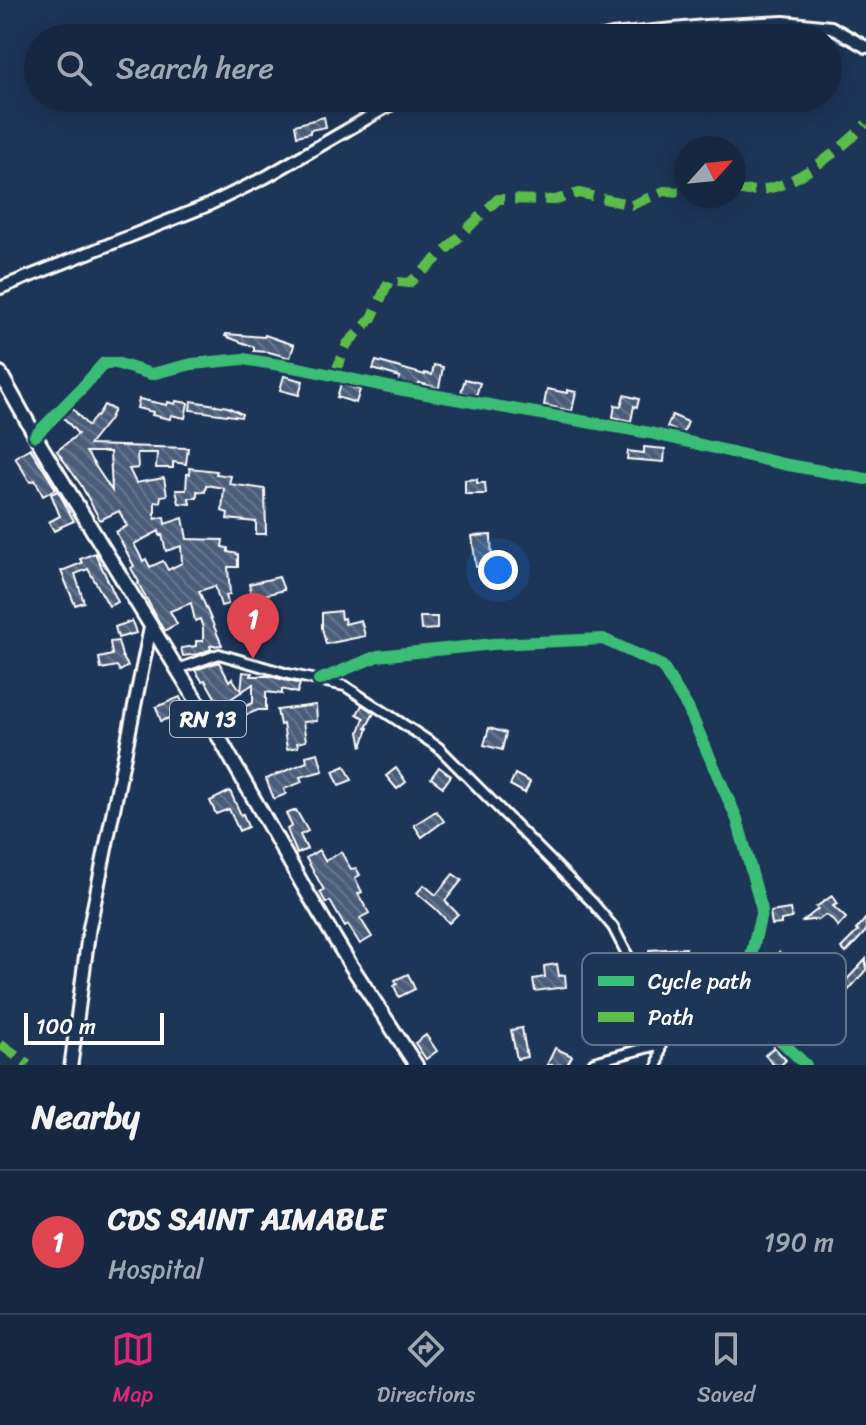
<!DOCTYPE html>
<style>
body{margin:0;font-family:Sriracha,sans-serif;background:#1f3048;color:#f1f3f6}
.compass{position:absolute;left:674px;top:136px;width:72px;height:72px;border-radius:50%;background:#162841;box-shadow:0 4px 20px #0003;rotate:63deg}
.scale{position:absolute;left:24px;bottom:20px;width:140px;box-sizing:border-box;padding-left:8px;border:4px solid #fff;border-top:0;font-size:22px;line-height:28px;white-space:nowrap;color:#fff;-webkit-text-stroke:6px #1d3557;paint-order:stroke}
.you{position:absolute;left:498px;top:570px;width:28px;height:28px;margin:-20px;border:6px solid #fff;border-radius:50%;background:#1a73e8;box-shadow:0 0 0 12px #1a73e833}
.badge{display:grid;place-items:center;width:52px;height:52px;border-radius:50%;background:#db2777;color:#fff;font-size:26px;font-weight:700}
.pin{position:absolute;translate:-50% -66px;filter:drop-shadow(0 2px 4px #0008)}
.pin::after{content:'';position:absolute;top:42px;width:28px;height:24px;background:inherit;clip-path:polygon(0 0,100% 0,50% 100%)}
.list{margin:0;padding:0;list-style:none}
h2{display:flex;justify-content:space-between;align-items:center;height:104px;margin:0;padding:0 32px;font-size:34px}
h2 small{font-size:26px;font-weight:400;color:#9ea6b1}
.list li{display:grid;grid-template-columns:52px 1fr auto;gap:24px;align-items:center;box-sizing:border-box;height:144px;padding:0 32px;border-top:2px solid #35445a}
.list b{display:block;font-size:30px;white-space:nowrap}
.list p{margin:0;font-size:26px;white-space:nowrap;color:#9ea6b1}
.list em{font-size:26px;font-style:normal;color:#9ea6b1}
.icon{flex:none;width:44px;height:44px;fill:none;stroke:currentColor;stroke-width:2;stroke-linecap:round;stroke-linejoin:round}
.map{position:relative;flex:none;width:866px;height:1065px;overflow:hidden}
.search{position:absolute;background:#162841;box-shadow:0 4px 20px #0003;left:24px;right:24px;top:24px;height:88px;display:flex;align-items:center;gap:20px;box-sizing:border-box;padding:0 28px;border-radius:44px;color:#9ea6b1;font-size:30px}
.sheet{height:248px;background:#162841}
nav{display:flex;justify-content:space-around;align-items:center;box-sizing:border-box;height:112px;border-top:2px solid #35445a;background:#162841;font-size:22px;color:#9ea6b1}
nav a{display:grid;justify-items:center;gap:4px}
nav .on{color:#db2777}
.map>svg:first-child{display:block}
.building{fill:url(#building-back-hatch);stroke:#fff;stroke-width:2;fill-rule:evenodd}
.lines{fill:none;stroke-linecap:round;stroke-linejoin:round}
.minor-casing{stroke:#fff;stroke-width:14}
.tertiary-casing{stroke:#fff;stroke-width:16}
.secondary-casing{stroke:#fff;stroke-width:17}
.primary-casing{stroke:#fff;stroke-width:18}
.minor{stroke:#1d3557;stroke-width:8}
.tertiary{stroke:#1d3557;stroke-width:10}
.secondary{stroke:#1d3557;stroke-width:11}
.primary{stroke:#1d3557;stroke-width:12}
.quiet{stroke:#5cbc4b;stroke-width:10;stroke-dasharray:20 10;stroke-linecap:butt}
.cycleway-casing{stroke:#1d3557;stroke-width:17}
.cycleway{stroke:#3abd76;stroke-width:12}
.labels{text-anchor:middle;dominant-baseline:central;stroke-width:7;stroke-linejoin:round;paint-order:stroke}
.shield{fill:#1d3557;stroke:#bbc2cd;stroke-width:2}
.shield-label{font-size:22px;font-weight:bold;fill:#fff}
.key{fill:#1d3557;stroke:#617289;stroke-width:2}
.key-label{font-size:22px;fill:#fff}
</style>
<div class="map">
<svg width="866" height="1065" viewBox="0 0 866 1065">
<defs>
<pattern id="building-back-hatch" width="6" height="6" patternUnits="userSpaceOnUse" patternTransform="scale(2)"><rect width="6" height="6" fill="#4a5d79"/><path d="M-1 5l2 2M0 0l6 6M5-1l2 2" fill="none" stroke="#65758d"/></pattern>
</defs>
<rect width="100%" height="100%" fill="#1d3557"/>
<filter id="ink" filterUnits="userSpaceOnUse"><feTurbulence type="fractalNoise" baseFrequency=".0125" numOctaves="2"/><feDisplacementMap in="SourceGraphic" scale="16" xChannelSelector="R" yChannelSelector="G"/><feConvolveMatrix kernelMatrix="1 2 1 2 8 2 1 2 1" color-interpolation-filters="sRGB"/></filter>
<g filter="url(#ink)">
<path class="building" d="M324,117L326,127L310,130V133L297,136L295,125Z
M226,334L264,337L265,335L294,345L290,358L269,352L254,351V347L225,336Z
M376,361L425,375V373L432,375L434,365L443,367L439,388L419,383L418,385L398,382L400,377L373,369Z
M284,376L303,381L299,395L280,390Z
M465,379L480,383L476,396L461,392Z
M341,384L360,390L356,403L337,397Z
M547,389L567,393V390L576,392L572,411L544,405Z
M624,395L639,399L637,407L634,406L631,421L613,417L615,405L621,406Z
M139,399L167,405L168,402L175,404L176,401L188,403L185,418L171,415L170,419L152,415L153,412L137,408Z
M191,401L228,407L242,414L241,417L190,410Z
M104,405L114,410L109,420L89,445L188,448L186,464L173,462V468H156L157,453H137L138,468L129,469L136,483L164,478L167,495L161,496L160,502H155V519L164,517L165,524L183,518L187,539L223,540L222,547L228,548V552L238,554V567H228L230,594L226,595L228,604L221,606L215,586L199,591L222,645L210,646L211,649L199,654L183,656L181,648L196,646V641H203V628L200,619L195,621L191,603L170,611L177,624L164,631L138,583L139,582L131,568L134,566L116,532L127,526L119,511L100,520L81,485L57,451L78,434L63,417L72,408L88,426L96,416L97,417ZM86,452H110L112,491ZM159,531L160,536L162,535L166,551L181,546L182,563L168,570L163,561L150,567L146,559L143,561L134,544Z
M672,415L688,422L683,434L667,427Z
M644,447L665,449L664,462L627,459L628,451L644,453Z
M30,448L56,489L43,496L35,480L30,482L15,457Z
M189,468L217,471L216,474L231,476L229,484L265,489L266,534H256V522L227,519L228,513L222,511L224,488L206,485L205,492L197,491V498H189L190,504L179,503L176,490H186L187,474H190Z
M477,479V483H485L486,494H465V480Z
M58,491L74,521L60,527L61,528L54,531L49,522L60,516L51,494Z
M491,535L492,566L476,567L472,536Z
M95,553L118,602L109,606L88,569L75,574L84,602L75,605L61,571L82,563L80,559Z
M279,577L284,590L252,598L249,584Z
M340,611L341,619L344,618L345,624L361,620L365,636L326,644L322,628V613Z
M420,617H437V629L421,630Z
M132,621L136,633L118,638L115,627Z
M118,641L122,656L128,666L120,671L117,666L101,669L99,658L112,655L110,642Z
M219,662L229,681L232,678L241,691L243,672L252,673L251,676H269L300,684L297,693L282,689V694L266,692V710H258L246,715L243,707L253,703V684L220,706L205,680L202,681L195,670Z
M180,697L188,718L192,716L196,727L183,732L176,716L161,721L156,707Z
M316,705L317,721L303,722L306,741L297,743L298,747L287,749L283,724L280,725L277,710Z
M362,705L374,713L366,728H368L362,747L359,732L364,718L357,714Z
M489,728L506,733L502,750L484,745Z
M318,753L323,771L300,777L302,782L284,789L286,794L274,799L266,779L307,762L306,756Z
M345,766L352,780L339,785L333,771Z
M439,767L451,776L443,787L431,778Z
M396,768L406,782L397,789L386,776Z
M515,774L530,782L525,793L510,785Z
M230,791L241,815L243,814L248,827L239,831L229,809L216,814L210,801Z
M296,810L308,831L300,835L307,849L297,854L287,829L292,826L286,814Z
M436,811L444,821L422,837L414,825Z
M319,850L325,861L341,852L351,869L356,868L360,875L355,878L362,892L358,894L369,913L360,918L372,937L360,944L348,925L345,927L330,901L326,903L320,892L324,890L306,858Z
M453,874L462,880L445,901L458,914L449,923L436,909L417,893L424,885L436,895Z
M832,896L837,904L833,906L846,918L838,927L831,918L825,915L820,919L803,921L818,909L816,907Z
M790,909L792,918L781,920V924L772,925L770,912Z
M866,918V931L846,953L841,948L858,931L856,930Z
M686,948L687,989L653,990L651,979L675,978V959L650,960L649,950Z
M779,952L794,968L799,963L803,966L786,987L787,988L778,996L772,989L784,977L783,975L786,971L773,957Z
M866,959V970L847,992L841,986Z
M557,964L559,976L565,975L566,987L535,991L533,979L545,977L544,966Z
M408,974L415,989L399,997L394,986L397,984L395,980Z
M522,1028L527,1057L517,1059L511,1030Z
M426,1035L437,1051L426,1059L415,1043Z
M774,1047L786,1060L781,1065H774L765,1055Z
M555,1048L572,1056L567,1065H547Z"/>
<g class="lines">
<defs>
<path id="minor" d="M35,436L83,387L104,363H116L151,374L192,364L243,359L299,368L398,389L650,433L783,464L866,479
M178,669L219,654L288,674L345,686L438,747L593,903L613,927L645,989L661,1044L658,1065
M319,680L378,656L493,644L603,639L662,666L688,708L737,819L762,910L748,969L772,1032L806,1065
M592,1065L594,1062L661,1044"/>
<path id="tertiary" d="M598,38L612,35L705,26L784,22L831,27L866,47
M0,288L206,206L266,177L402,98"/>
<path id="secondary" d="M71,1065L89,930L151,625"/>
<path id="primary" d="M0,373L41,446L220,739L305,889L350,964L416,1065"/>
</defs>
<use href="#minor" class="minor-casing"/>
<use href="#tertiary" class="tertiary-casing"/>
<use href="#secondary" class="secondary-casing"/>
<use href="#primary" class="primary-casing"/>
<use href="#minor" class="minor"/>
<use href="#tertiary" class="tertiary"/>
<use href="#secondary" class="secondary"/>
<use href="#primary" class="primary"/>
<path class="quiet" d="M734,191C744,191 756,191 766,189C798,184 844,147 866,124
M334,376L347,344L372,318L389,281L409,283C441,257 468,227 498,199L555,200L579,193L632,205L664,191L686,192
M0,1044L28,1065"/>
<defs>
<path id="cycleway" d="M35,436L83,387L104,363H116L151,374L192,364L243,359L299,368L398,389L650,433L783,464L866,479
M319,680L378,656L493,644L603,639L662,666L688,708L737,819L762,910L748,969L772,1032L806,1065"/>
</defs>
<use href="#cycleway" class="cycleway-casing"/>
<use href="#cycleway" class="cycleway"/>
</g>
</g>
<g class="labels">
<rect class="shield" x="170" y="701" width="76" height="36" rx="6"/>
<g class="shield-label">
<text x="208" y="719">RN 13</text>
</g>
</g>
<rect x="582" y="953" width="264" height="92" rx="12" class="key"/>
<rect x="598" y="976" width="36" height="10" fill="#3abd76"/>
<rect x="598" y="1012" width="36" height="10" fill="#5cbc4b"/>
<g class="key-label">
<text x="648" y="989">Cycle path</text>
<text x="648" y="1025">Path</text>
</g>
</svg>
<svg class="compass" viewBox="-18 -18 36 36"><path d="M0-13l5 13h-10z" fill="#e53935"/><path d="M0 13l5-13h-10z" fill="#9ea6b1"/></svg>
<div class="scale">100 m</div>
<div class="you"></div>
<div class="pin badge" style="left:253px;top:659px;background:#e0444e">1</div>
<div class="search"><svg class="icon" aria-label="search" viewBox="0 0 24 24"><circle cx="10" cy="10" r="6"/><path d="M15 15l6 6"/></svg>Search here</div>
</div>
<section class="sheet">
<h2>Nearby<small></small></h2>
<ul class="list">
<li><span class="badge" style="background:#e0444e">1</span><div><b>CDS SAINT AIMABLE</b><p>Hospital</p></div><em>190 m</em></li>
</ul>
</section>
<nav>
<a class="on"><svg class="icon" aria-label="map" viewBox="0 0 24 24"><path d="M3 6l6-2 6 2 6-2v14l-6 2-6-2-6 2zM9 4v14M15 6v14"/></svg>Map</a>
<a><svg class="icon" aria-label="directions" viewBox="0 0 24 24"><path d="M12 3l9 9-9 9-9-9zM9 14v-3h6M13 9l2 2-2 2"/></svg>Directions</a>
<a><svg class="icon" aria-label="saved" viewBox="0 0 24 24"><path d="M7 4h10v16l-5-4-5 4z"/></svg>Saved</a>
</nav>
